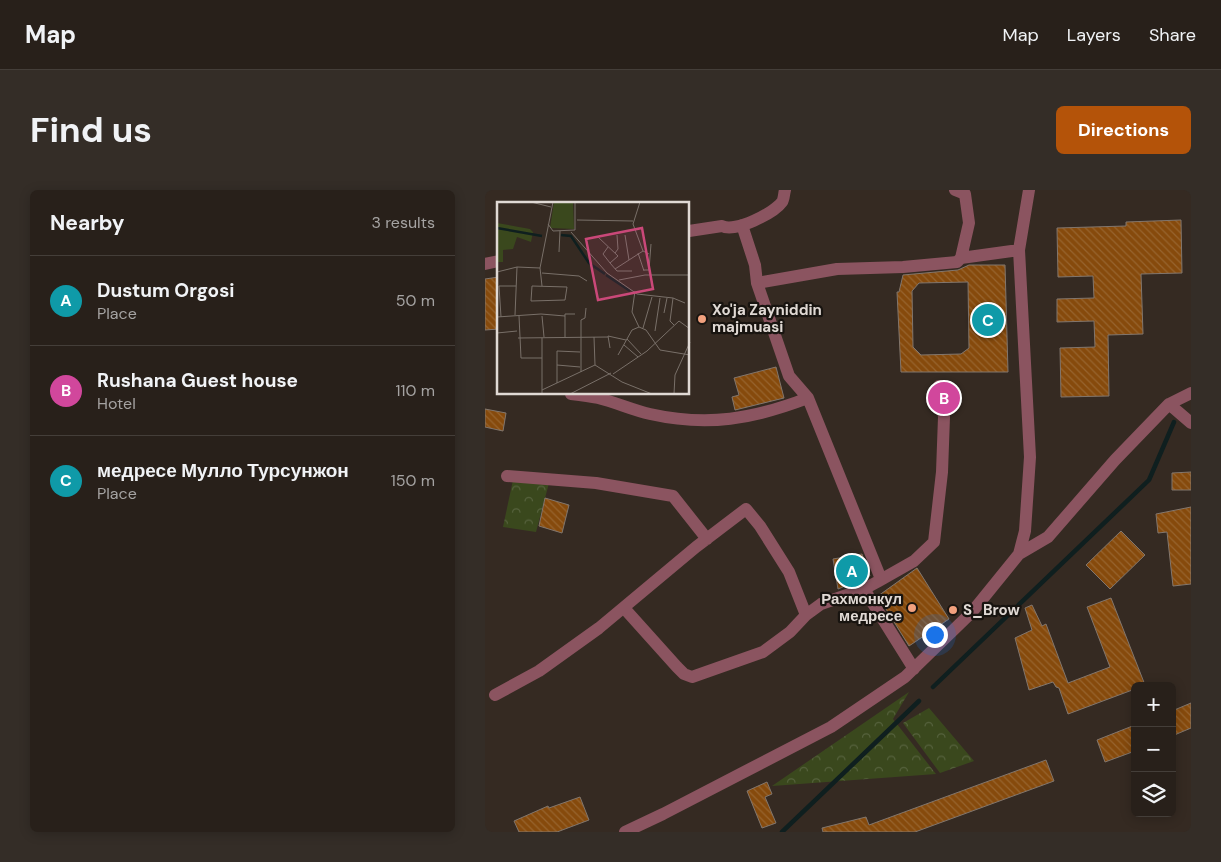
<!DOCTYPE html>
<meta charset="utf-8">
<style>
body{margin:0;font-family:"DM Sans",sans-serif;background:#342d27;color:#f1f3f6}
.controls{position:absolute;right:15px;bottom:15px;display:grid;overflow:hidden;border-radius:8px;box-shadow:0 2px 12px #0003}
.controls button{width:45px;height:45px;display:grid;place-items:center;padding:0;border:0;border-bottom:1px solid #443e39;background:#28201a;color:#f1f3f6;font:25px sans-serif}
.you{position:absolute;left:449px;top:444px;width:18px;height:18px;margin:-12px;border:4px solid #fff;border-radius:50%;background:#1a73e8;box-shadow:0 0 0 8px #1a73e833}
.badge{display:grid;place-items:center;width:32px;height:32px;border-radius:50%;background:#b45309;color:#fff;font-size:16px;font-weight:700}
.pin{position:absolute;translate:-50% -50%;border:2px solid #fff;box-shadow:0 1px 5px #0006}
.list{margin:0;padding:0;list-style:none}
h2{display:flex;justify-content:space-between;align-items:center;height:65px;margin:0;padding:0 20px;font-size:21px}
h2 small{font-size:16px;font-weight:400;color:#a5a3a2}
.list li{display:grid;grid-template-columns:32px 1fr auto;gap:15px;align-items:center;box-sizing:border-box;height:90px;padding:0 20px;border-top:1px solid #443e39}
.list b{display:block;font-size:19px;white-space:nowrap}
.list p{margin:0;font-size:16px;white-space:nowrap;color:#a5a3a2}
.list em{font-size:16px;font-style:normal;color:#a5a3a2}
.icon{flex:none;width:28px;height:28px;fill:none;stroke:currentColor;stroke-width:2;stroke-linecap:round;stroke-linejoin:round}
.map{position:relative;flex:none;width:706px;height:642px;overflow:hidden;border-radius:8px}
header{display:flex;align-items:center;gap:30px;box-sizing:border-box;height:70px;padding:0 25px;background:#28201a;border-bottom:1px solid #443e39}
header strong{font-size:24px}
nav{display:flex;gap:28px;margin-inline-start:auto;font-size:18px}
.intro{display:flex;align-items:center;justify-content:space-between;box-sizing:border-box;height:120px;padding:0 30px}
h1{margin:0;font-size:35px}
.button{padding:12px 22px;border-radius:8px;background:#b45309;color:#fff;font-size:18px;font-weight:700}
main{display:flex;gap:30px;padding:0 30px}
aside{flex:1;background:#28201a;border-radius:8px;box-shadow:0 2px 12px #0003}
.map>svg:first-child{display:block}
.park{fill:url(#park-crowns)}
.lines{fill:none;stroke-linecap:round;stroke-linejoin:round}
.stream{stroke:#0f1f1f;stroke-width:4.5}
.building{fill:url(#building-back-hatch);stroke:#82766d;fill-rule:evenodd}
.minor{stroke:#8b5460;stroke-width:12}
.poi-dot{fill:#f2a17e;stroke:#181410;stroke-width:2}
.labels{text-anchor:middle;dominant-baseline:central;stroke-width:4.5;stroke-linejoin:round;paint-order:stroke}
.poi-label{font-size:15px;font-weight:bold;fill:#e0d9d4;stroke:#181410;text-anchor:start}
.inset-river{fill:none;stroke:#0f1f1f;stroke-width:2.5}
.inset-road{fill:none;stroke:#797069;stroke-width:1}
.view{fill:#ca4879;fill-opacity:0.15;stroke:#ca4879;stroke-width:2.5}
.inset-edge{fill:none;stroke:#e0d9d4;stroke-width:2.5}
</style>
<header>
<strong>Map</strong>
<nav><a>Map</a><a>Layers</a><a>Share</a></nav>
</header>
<div class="intro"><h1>Find us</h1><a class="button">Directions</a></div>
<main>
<aside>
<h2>Nearby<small>3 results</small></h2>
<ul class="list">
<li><span class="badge" style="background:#0f9aa8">A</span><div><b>Dustum Orgosi</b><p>Place</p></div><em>50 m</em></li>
<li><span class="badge" style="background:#d1479c">B</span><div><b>Rushana Guest house</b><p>Hotel</p></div><em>110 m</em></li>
<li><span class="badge" style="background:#0f9aa8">C</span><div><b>медресе Мулло Турсунжон</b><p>Place</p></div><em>150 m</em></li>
</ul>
</aside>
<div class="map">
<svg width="706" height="642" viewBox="0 0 706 642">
<defs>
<pattern id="park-crowns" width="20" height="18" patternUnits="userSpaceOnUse" patternTransform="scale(1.25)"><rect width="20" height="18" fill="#3a481d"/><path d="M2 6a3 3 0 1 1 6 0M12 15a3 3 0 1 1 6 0" fill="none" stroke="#56623d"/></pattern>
<pattern id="building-back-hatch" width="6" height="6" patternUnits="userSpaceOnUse" patternTransform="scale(1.25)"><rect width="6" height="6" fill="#864a0c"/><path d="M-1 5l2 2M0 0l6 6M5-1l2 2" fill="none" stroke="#97642e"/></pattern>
</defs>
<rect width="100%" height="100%" fill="#352a22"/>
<path class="park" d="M28,290L64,293L51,342L18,337Z
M424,502L408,529L451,584L287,596Z
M444,518L489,571L455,583L418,533Z"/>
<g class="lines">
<path class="stream" d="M448,497L664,290L689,232
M297,642L434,511"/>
</g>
<path class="building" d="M696,30L697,83L656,84L658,144L623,145L624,206L576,207L575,158L610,157L609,131L572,132V109L609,108L608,86L573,87L572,38L641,36V32Z
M484,75H520L523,182H416L412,102H414L418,85L473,80ZM483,92L484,158L476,164L436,165L428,157L427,101L434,93Z
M14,87V139L0,140V89Z
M291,177L299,208L250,220L247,207L254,205L249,188Z
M0,219L21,223L18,241L0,237Z
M706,282V300H687V283Z
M60,308L84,315L77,343L54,336Z
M706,317V394L688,396L682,342L673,343L671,324Z
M636,341L660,365L625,399L601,375Z
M377,364L385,386L353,399L348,369Z
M432,378L464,429L424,456L393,406Z
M626,408L660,495L650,496V499L583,524L574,498L571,497L568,492L544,500L530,448L547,440L540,418L547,415L557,436L561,434L583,493L625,477L602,417Z
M706,513V538L687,546V521Z
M650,535V561L620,572L612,550Z
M561,570L569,591L430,642H338L337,638L381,627L384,635Z
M282,592L287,604L280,607L291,633L277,638L262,601Z
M95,607L104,630L72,642H34L29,631L63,616L64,618Z"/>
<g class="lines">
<path class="minor" d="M470,0L480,4L484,33L476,68
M257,35L270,75L272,93L304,186L323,208L396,389
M204,41L237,36C250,43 289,23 297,12C299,9 299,3 300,0
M0,74L14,71
M272,93L352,79L418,77L472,72L476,68L534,60
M86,204C95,205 104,206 113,208C130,212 147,220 165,224C223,237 268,229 323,208
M684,214L706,233
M22,286L111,293L188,306L222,349
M534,364L540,341L545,267L534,60L544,0
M379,399L429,479
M139,418L192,477L199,484L207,487L278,462L305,442L321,425
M10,505L54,481L114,438L211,357L261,319L275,336L304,382L321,425L336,414L379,399L392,392L429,371L449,352L457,282L459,227L454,196
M140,642L178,624L346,537L420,487L487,422L534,364L563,347L630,270L684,214L706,203"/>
</g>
<g class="poi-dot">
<circle cx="217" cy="129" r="5"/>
<circle cx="427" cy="418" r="5"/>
<circle cx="468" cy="420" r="5"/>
</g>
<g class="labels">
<g class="poi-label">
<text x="227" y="120">Xo'ja Zayniddin<tspan x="227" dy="17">majmuasi</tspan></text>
<text x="417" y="409" text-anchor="end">Рахмонкул<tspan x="417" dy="17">медресе</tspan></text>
<text x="478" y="420">S_Brow</text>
</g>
</g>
<g transform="translate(12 12)">
<rect width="192" height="192" fill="#352a22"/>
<path d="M57,0H76L77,27L53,26ZM0,21L33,27L36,30L34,40L20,35L16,47L6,48V60H0Z" fill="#3a481d"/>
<path class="inset-river" d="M0,26L45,34M64,33L74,34L92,61L108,72M109,73L133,89"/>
<path class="inset-road" d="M34,0L54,5M143,0L136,22L146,49L152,52M80,18L136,19M51,22L56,29L78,28V0M74,30L110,71L140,92L176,96L188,101M128,33L132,58M101,35L121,54L113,61L120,69H135M111,45L106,52L113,61M62,50L63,29M118,51L121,47L120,33M141,51L147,69M43,66L45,84M118,67L146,49M147,68H152L154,42M0,70L20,65L43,66L56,0M45,71L82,74L90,79M122,78L148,73H193M35,84L70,85L68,98L34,99ZM138,89L135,110L142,125M176,96L173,119L177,123M167,111L170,96M18,113L20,65M22,114L24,156H45M45,114L47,135M0,115L44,112L68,114M4,115L2,84H19M146,126L155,95M158,129L163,96M0,131L20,129M97,135L98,163M21,136L111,135M68,136V112H78M130,137L144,152M127,143L141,155M113,146L111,134L129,138M121,153L135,128L142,125L149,128L163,148L193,153M60,163L83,165M98,163L125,180L155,192M84,170V118L88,116L89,106M116,172L150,149L182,119L193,127M60,181V149L83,150M45,188L98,163M45,192V136M73,192L114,171M177,192L178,173L193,140"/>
<path class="view" d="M145,26L156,87L101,98L89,37Z"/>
<rect width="192" height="192" class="inset-edge"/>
</g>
</svg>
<div class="controls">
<button>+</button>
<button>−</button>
<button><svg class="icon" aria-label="layers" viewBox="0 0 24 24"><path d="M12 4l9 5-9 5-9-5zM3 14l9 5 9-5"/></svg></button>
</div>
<div class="you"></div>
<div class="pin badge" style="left:367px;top:381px;background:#0f9aa8">A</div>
<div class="pin badge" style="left:459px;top:208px;background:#d1479c">B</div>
<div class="pin badge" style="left:503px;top:130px;background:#0f9aa8">C</div>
</div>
</main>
